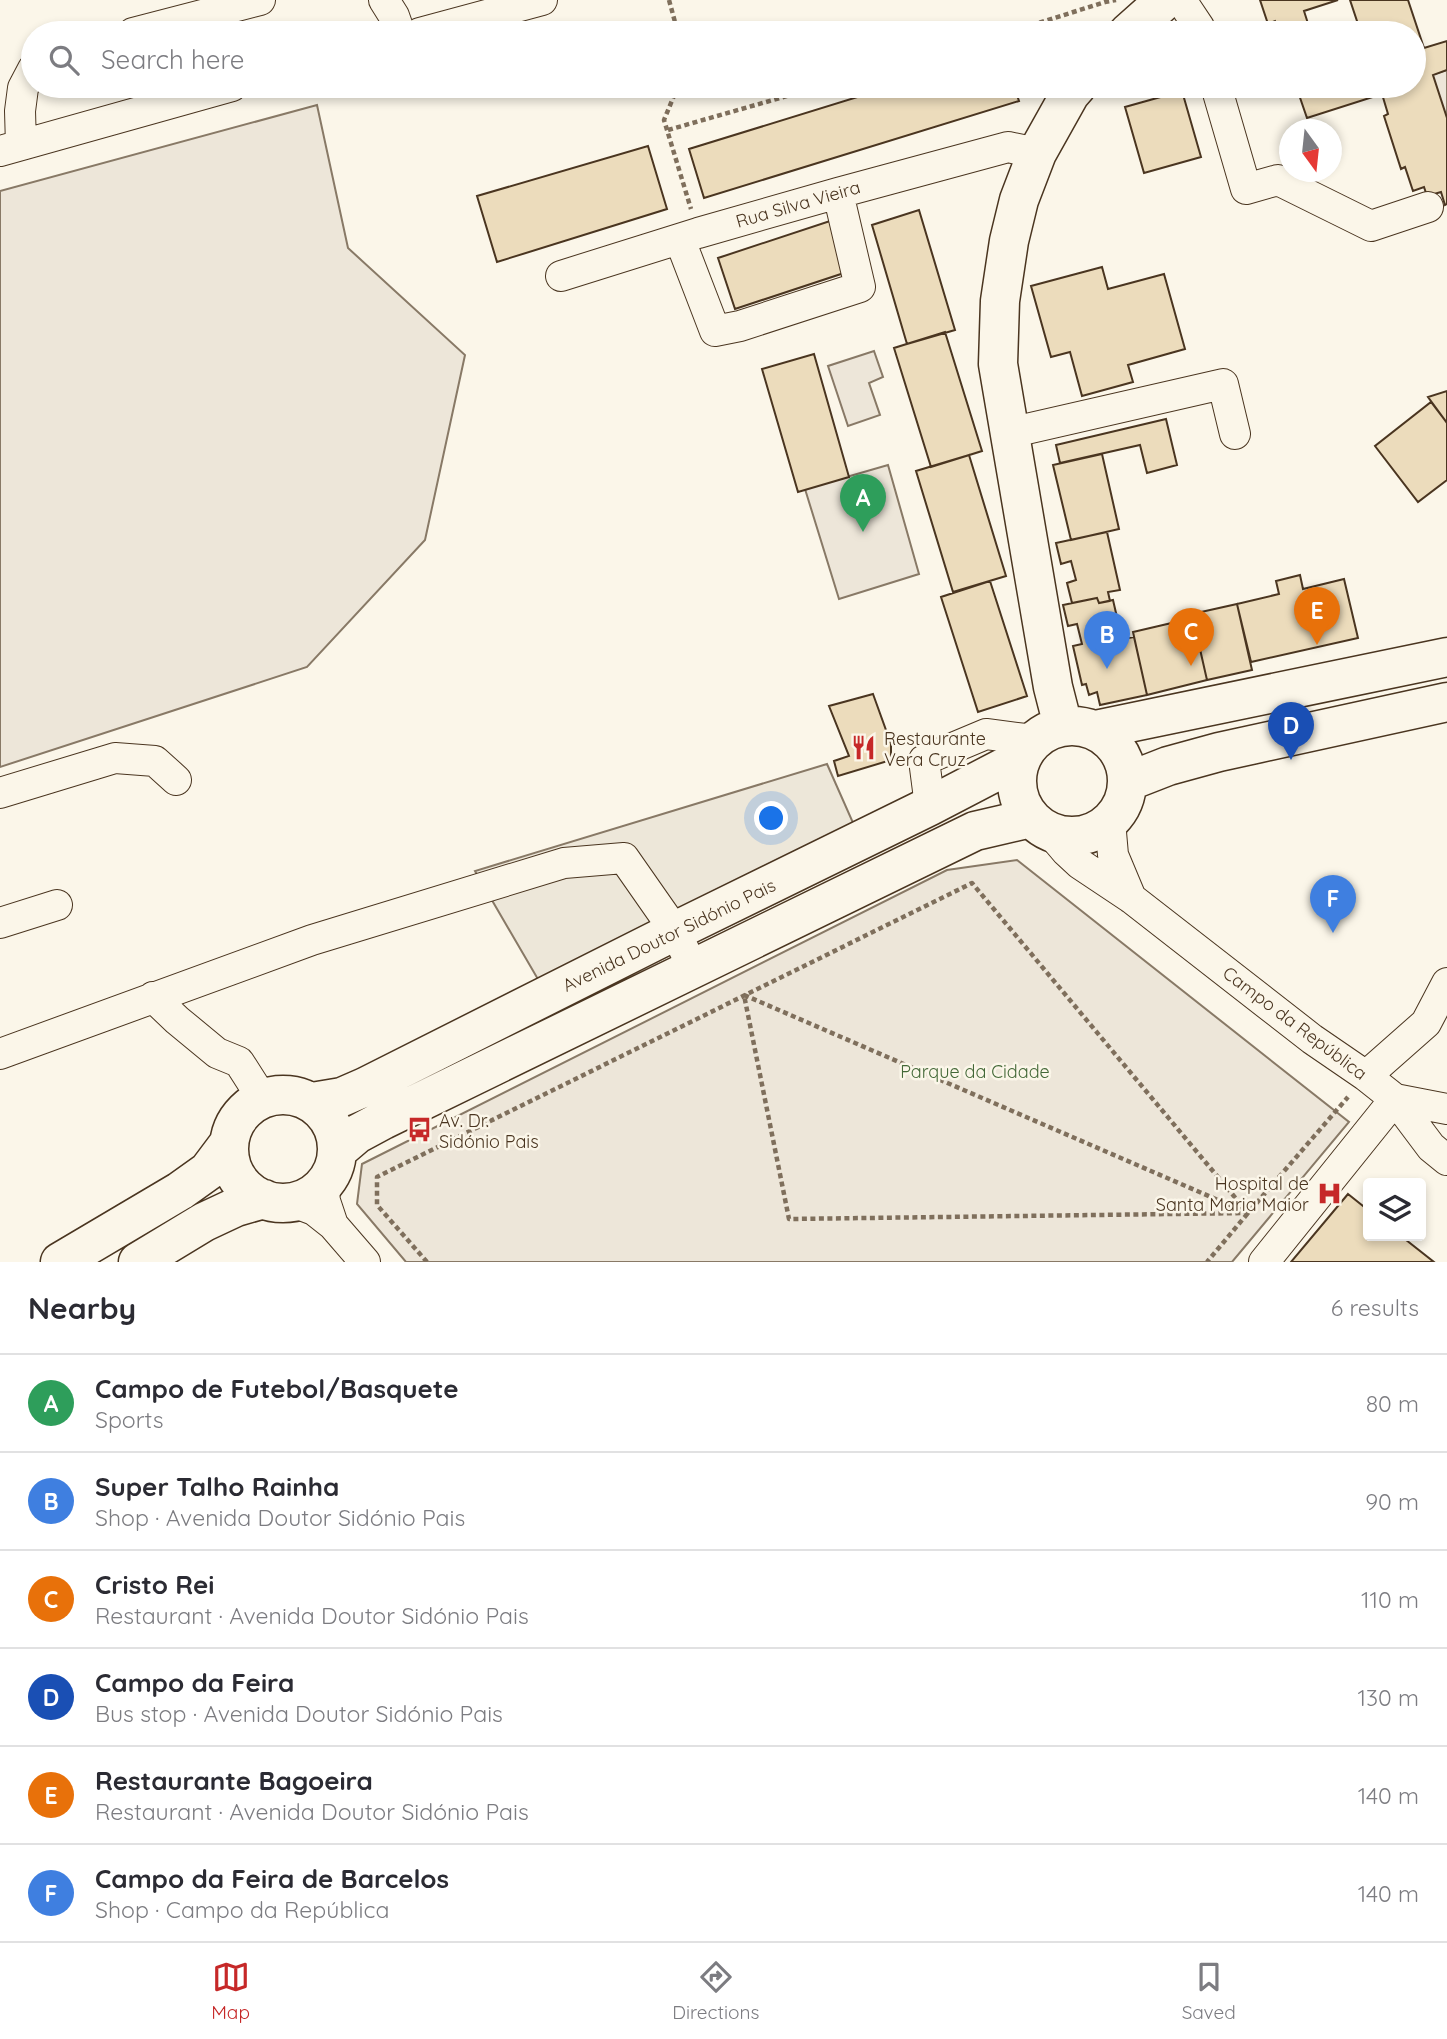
<!DOCTYPE html>
<meta charset="utf-8">
<style>
body{margin:0;font-family:Quicksand,sans-serif;background:#f7f7f7;color:#2b2b33}
.controls{position:absolute;right:21px;bottom:21px;display:grid;overflow:hidden;border-radius:7px;box-shadow:0 4px 10px #0003}
.controls button{width:63px;height:63px;display:grid;place-items:center;padding:0;border:0;border-bottom:2px solid #e1e1e2;background:#fff;color:#2b2b33;font:35px sans-serif}
.compass{position:absolute;left:1279px;top:119px;width:63px;height:63px;border-radius:50%;background:#fff;box-shadow:0 4px 10px #0003;rotate:165deg}
.you{position:absolute;left:772px;top:819px;width:24px;height:24px;margin:-18px;border:5px solid #fff;border-radius:50%;background:#1a73e8;box-shadow:0 0 0 10px #1a73e833}
.badge{display:grid;place-items:center;width:46px;height:46px;border-radius:50%;background:#c62828;color:#fff;font-size:23px;font-weight:700}
.pin{position:absolute;translate:-50% -58px;filter:drop-shadow(0 2px 4px #0008)}
.pin::after{content:'';position:absolute;top:37px;width:24px;height:21px;background:inherit;clip-path:polygon(0 0,100% 0,50% 100%)}
.list{margin:0;padding:0;list-style:none}
h2{display:flex;justify-content:space-between;align-items:center;height:91px;margin:0;padding:0 28px;font-size:30px}
h2 small{font-size:23px;font-weight:400;color:#7c7c81}
.list li{display:grid;grid-template-columns:46px 1fr auto;gap:21px;align-items:center;box-sizing:border-box;height:98px;padding:0 28px;border-top:2px solid #e1e1e2}
.list b{display:block;font-size:26px;white-space:nowrap}
.list p{margin:0;font-size:23px;white-space:nowrap;color:#7c7c81}
.list em{font-size:23px;font-style:normal;color:#7c7c81}
.icon{flex:none;width:38px;height:38px;fill:none;stroke:currentColor;stroke-width:2;stroke-linecap:round;stroke-linejoin:round}
.map{position:relative;flex:none;width:1447px;height:1262px;overflow:hidden}
.search{position:absolute;background:#fff;box-shadow:0 4px 10px #0003;left:21px;right:21px;top:21px;height:77px;display:flex;align-items:center;gap:18px;box-sizing:border-box;padding:0 24px;border-radius:38px;color:#7c7c81;font-size:26px}
.sheet{height:679px;background:#fff}
nav{display:flex;justify-content:space-around;align-items:center;box-sizing:border-box;height:98px;border-top:2px solid #e1e1e2;background:#fff;font-size:19px;color:#7c7c81}
nav a{display:grid;justify-items:center;gap:4px}
nav .on{color:#c62828}
.map>svg:first-child{display:block}
.green{fill:#ede6d9;stroke:#887966;stroke-width:2}
.parking{fill:#ede7d9;stroke:#887966;stroke-width:2}
.building{fill:#ecdcbc;stroke:#4a3520;stroke-width:2}
.lines{fill:none;stroke-linecap:round;stroke-linejoin:round}
.minor-casing{stroke:#4a3520;stroke-width:32}
.major-casing{stroke:#4a3520;stroke-width:41}
.path{stroke:#7f6f5c;stroke-width:4.5;stroke-dasharray:5 3.5;stroke-linecap:butt}
.minor{stroke:#fbf6e9;stroke-width:30}
.major{stroke:#fbf6e9;stroke-width:38}
.labels{text-anchor:middle;dominant-baseline:central;stroke-width:5;stroke-linejoin:round;paint-order:stroke}
.street-label{font-size:18px;fill:#4a3520;stroke:#fbf6e9}
.poi-label{font-size:18px;fill:#4a3520;stroke:#fbf6e9;text-anchor:start}
.park-label{font-size:18px;fill:#436837;stroke:#fbf6e9}
</style>
<div class="map">
<svg width="1447" height="1262" viewBox="0 0 1447 1262">
<rect width="100%" height="100%" fill="#fbf6e9"/>
<path class="green" d="M1447,70V166L1419,79Z
M317,105L348,248L465,355L425,540L307,667L0,767V191Z
M874,351L883,377L869,383L880,415L848,426L828,366Z
M888,465L919,574L839,599L805,489Z
M1017,860L1349,1122L1232,1262H406L357,1204L362,1164L947,870Z"/>
<path class="parking" d="M827,764L854,825L539,981L475,871Z"/>
<path class="building" d="M1260,0H1338L1304,11L1311,33H1279L1275,21L1268,24Z
M1350,0H1408L1424,48L1447,41V70L1433,75L1447,118V204L1445,205L1441,192L1427,196L1424,187L1413,191L1405,167L1401,169L1384,116L1388,114L1382,94L1307,118L1296,86H1414V33H1361Z
M893,86H1014L1019,101L704,198L689,149Z
M1182,91L1201,157L1144,173L1125,107Z
M648,146L667,209L497,262L477,196Z
M919,210L955,330L907,344L872,225Z
M833,220L850,271L735,309L718,258Z
M1102,267L1108,289L1164,274L1185,349L1128,365L1133,382L1082,396L1070,352L1051,357L1031,286Z
M945,332L982,451L931,467L894,348Z
M814,354L849,477L798,492L762,369Z
M1447,391V423L1428,397Z
M1431,402L1447,423V480L1418,502L1375,446Z
M1166,419L1177,465L1147,473L1140,445L1060,463L1056,445Z
M1102,454L1119,529L1071,540L1053,465Z
M969,455L1006,576L953,592L916,471Z
M1107,532L1120,590L1108,592L1110,601L1099,603L1097,598L1072,603L1067,583L1076,580L1071,561L1061,564L1056,543Z
M1300,575L1303,589L1344,579L1358,638L1251,662L1237,604L1279,594L1276,581Z
M990,581L1027,696L978,712L941,597Z
M1097,598L1099,603L1113,600L1122,639L1134,637L1147,695L1100,705L1097,692L1089,695L1086,684L1082,685L1073,646L1082,644L1077,624L1068,626L1063,605Z
M1237,604L1252,670L1207,680L1192,614Z
M1193,618L1207,680L1147,695L1133,632Z
M873,694L891,744V760L838,776L834,761L849,756L829,706Z
M1348,1194L1368,1210V1236H1401L1434,1262H1291Z"/>
<g class="lines">
<defs>
<path id="minor" d="M384,0L394,16L400,33
M1181,0L1199,27L1201,33
M133,33L260,0
M420,33L542,0
M1216,86L1246,189L1278,180L1371,226L1428,207
M21,145L20,111L23,88L33,69
M0,151L232,86
M680,240L715,331L740,326L860,287L838,193
M561,276L698,233L838,193L1008,147L1037,153
M1009,433L1223,384L1235,434
M0,793L115,758L155,761L176,780
M930,806L924,760L986,734L1034,740
M1110,821L1113,855L1131,898
M1049,831L1066,851L1080,864L1131,898L1312,1039L1366,1076L1395,1099L1431,1147L1447,1160
M0,923L57,905
M153,997L177,1020L217,1053L239,1062L262,1098
M0,1054L312,940L564,863L624,858L675,931L693,968
M1366,1076L1426,1023L1447,983
M323,1185L325,1201L333,1225
M293,1202L314,1210L333,1225L365,1262
M1264,1262L1395,1099L1447,1109"/>
<path id="major" d="M1128,33L1165,0
M1063,726L1053,687L998,364L1000,301L1009,241L1019,200L1037,153L1070,94L1077,86
M1017 781a55 55 0 1 1 110 0a55 55 0 1 1-110 0Z
M1095,730L1447,657
M1127,782L1168,766L1219,752L1447,702
M229 1149a54 54 0 1 1 108 0a54 54 0 1 1-108 0Z
M312,1102L342,1097L365,1087L675,931L930,806L1022,758
M337,1151L357,1134L383,1120L975,831L1031,818
M60,1262L180,1191L208,1171L229,1143
M138,1262L204,1222L236,1207L264,1199"/>
</defs>
<use href="#minor" class="minor-casing"/>
<use href="#major" class="major-casing"/>
<path class="path" d="M669,0L678,33
M1007,33L1105,2L1116,0
M678,86L664,120L691,209
M668,130L822,86
M1248,1213L744,995L789,1219L1248,1213L1348,1097
M427,1262L377,1205V1177L972,883L1248,1213L1207,1262"/>
<use href="#minor" class="minor"/>
<use href="#major" class="major"/>
</g>
<defs>
<symbol id="restaurant-bare" viewBox="-9 -9 18 18"><path d="M-5-6h1v4h1v-4h1v4h1v-4h1v5L-1.5 .5V6h-2V.5L-5-1ZM5-6V6H3V1.5H1.5Q1.5-4 5-6Z" fill="#c62828" stroke="#fbf6e9" stroke-width="2.5" paint-order="stroke"/></symbol>
<symbol id="bus-bare" viewBox="-9 -9 18 18"><path d="M-5-6H5V4H4V6H2V4H-2V6H-4V4H-5ZM-3.5-4V0h7V-4ZM-3.5 1.2v1.5H-2V1.2ZM2 1.2v1.5H3.5V1.2Z" fill="#c62828" stroke="#fbf6e9" stroke-width="2.5" paint-order="stroke"/></symbol>
<symbol id="hospital-bare" viewBox="-9 -9 18 18"><path d="M-5-5h3v3.5h4V-5h3V5h-3V1.5h-4V5h-3Z" fill="#c62828" stroke="#fbf6e9" stroke-width="2.5" paint-order="stroke"/></symbol>
</defs>
<g fill-rule="evenodd">
<use href="#restaurant-bare" x="846" y="730" width="35" height="35"/>
<use href="#bus-bare" x="402" y="1112" width="35" height="35"/>
<use href="#hospital-bare" x="1312" y="1176" width="35" height="35"/>
</g>
<g class="labels">
<g class="street-label">
<text transform="translate(798 204) rotate(-16)">Rua Silva Vieira</text>
<text transform="translate(669 935) rotate(-26)">Avenida Doutor Sidónio Pais</text>
<text transform="translate(1295 1023) rotate(37)">Campo da República</text>
</g>
<g class="poi-label">
<text x="884" y="738">Restaurante<tspan x="884" dy="21">Vera Cruz</tspan></text>
<text x="439" y="1120">Av. Dr.<tspan x="439" dy="21">Sidónio Pais</tspan></text>
<text x="1309" y="1183" text-anchor="end">Hospital de<tspan x="1309" dy="21">Santa Maria Maior</tspan></text>
</g>
<g class="park-label">
<text x="975" y="1071">Parque da Cidade</text>
</g>
</g>
</svg>
<div class="controls">
<button><svg class="icon" aria-label="layers" viewBox="0 0 24 24"><path d="M12 4l9 5-9 5-9-5zM3 14l9 5 9-5"/></svg></button>
</div>
<svg class="compass" viewBox="-18 -18 36 36"><path d="M0-13l5 13h-10z" fill="#e53935"/><path d="M0 13l5-13h-10z" fill="#7c7c81"/></svg>
<div class="you"></div>
<div class="pin badge" style="left:863px;top:532px;background:#2e9e5b">A</div>
<div class="pin badge" style="left:1107px;top:669px;background:#3f7fe0">B</div>
<div class="pin badge" style="left:1191px;top:666px;background:#e8710a">C</div>
<div class="pin badge" style="left:1291px;top:760px;background:#1a4fb4">D</div>
<div class="pin badge" style="left:1317px;top:645px;background:#e8710a">E</div>
<div class="pin badge" style="left:1333px;top:933px;background:#3f7fe0">F</div>
<div class="search"><svg class="icon" aria-label="search" viewBox="0 0 24 24"><circle cx="10" cy="10" r="6"/><path d="M15 15l6 6"/></svg>Search here</div>
</div>
<section class="sheet">
<h2>Nearby<small>6 results</small></h2>
<ul class="list">
<li><span class="badge" style="background:#2e9e5b">A</span><div><b>Campo de Futebol/Basquete</b><p>Sports</p></div><em>80 m</em></li>
<li><span class="badge" style="background:#3f7fe0">B</span><div><b>Super Talho Rainha</b><p>Shop · Avenida Doutor Sidónio Pais</p></div><em>90 m</em></li>
<li><span class="badge" style="background:#e8710a">C</span><div><b>Cristo Rei</b><p>Restaurant · Avenida Doutor Sidónio Pais</p></div><em>110 m</em></li>
<li><span class="badge" style="background:#1a4fb4">D</span><div><b>Campo da Feira</b><p>Bus stop · Avenida Doutor Sidónio Pais</p></div><em>130 m</em></li>
<li><span class="badge" style="background:#e8710a">E</span><div><b>Restaurante Bagoeira</b><p>Restaurant · Avenida Doutor Sidónio Pais</p></div><em>140 m</em></li>
<li><span class="badge" style="background:#3f7fe0">F</span><div><b>Campo da Feira de Barcelos</b><p>Shop · Campo da República</p></div><em>140 m</em></li>
</ul>
</section>
<nav>
<a class="on"><svg class="icon" aria-label="map" viewBox="0 0 24 24"><path d="M3 6l6-2 6 2 6-2v14l-6 2-6-2-6 2zM9 4v14M15 6v14"/></svg>Map</a>
<a><svg class="icon" aria-label="directions" viewBox="0 0 24 24"><path d="M12 3l9 9-9 9-9-9zM9 14v-3h6M13 9l2 2-2 2"/></svg>Directions</a>
<a><svg class="icon" aria-label="saved" viewBox="0 0 24 24"><path d="M7 4h10v16l-5-4-5 4z"/></svg>Saved</a>
</nav>
